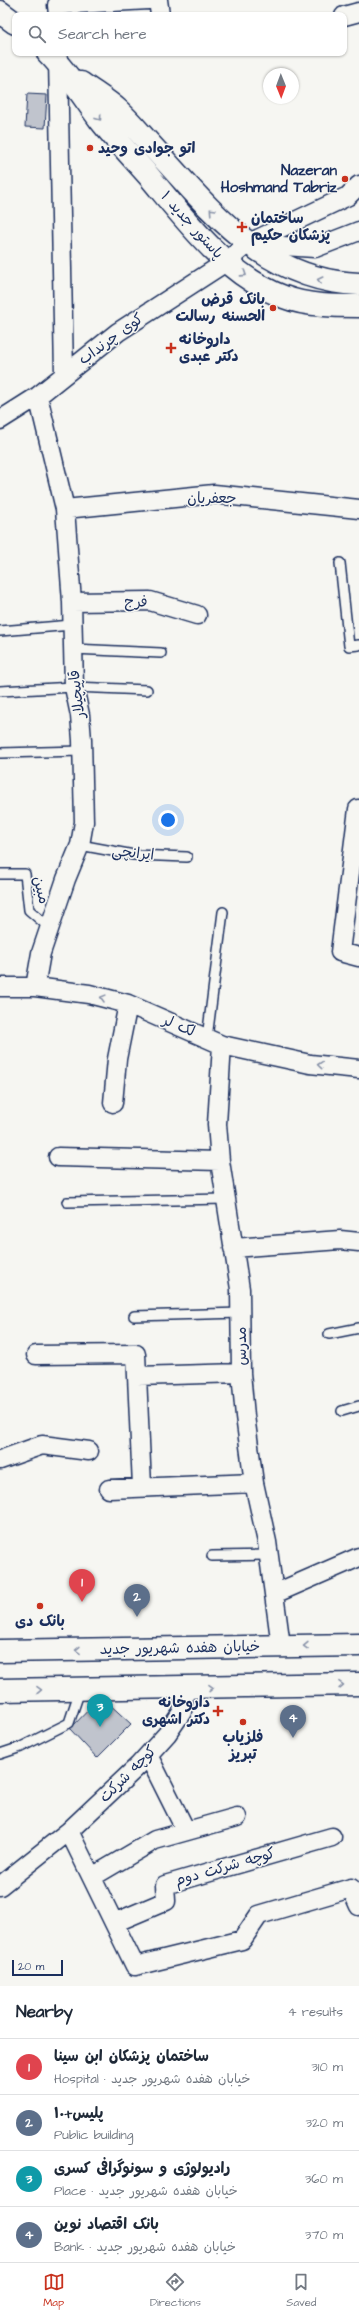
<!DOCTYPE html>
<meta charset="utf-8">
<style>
body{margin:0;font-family:"Architects Daughter","Playpen Sans Arabic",sans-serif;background:#f6f6f7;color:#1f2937}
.compass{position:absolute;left:263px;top:68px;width:36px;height:36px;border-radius:50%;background:#fff;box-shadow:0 1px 3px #0004;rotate:179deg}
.scale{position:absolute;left:12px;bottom:10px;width:51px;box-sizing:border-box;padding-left:4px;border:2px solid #1b2f5e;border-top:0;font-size:11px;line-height:14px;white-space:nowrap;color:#1b2f5e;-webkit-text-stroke:3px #f6f6f2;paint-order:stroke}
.you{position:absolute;left:168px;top:820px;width:14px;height:14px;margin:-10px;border:3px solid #fff;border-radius:50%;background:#1a73e8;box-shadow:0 0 0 6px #1a73e833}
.badge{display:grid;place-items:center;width:26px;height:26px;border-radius:50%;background:#c8321e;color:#fff;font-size:13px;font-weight:700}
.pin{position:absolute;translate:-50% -33px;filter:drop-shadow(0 1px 2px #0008)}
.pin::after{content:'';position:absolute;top:21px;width:14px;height:12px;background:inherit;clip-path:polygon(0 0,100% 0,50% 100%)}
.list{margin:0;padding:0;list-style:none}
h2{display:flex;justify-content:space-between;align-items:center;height:52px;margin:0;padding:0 16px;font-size:17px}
h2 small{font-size:13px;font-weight:400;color:#747a83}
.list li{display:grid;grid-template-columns:26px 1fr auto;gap:12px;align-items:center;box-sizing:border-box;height:56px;padding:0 16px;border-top:1px solid #e0e1e3}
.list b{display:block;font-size:15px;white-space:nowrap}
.list p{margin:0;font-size:13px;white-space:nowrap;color:#747a83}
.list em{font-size:13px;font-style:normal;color:#747a83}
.icon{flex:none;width:22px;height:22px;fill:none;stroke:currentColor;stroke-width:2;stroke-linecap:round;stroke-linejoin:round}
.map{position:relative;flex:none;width:359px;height:1986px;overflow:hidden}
.search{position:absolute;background:#fff;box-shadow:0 1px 3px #0004;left:12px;right:12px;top:12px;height:44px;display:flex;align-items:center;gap:10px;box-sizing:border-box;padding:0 14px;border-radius:8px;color:#747a83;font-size:15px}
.sheet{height:276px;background:#fff}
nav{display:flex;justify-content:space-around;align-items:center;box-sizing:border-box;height:56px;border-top:1px solid #e0e1e3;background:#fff;font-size:11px;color:#747a83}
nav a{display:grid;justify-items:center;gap:2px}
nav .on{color:#c8321e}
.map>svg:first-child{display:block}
.building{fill:#c0c4cd;stroke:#1b2f5e}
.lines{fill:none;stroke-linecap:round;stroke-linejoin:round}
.lane-casing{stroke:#1b2f5e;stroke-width:12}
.street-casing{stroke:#1b2f5e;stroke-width:21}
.primary-casing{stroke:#1b2f5e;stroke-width:25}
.lane{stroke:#f6f6f2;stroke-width:9}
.street{stroke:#f6f6f2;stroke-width:18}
.primary{stroke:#f6f6f2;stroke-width:22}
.oneway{stroke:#8892a8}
.poi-dot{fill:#c8321e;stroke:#f6f6f2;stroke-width:1.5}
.labels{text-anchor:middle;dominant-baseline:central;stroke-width:3;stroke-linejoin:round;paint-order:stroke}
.poi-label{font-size:15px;font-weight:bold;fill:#1b2f5e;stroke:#f6f6f2;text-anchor:start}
.street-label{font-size:15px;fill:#1b2f5e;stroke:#f6f6f2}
</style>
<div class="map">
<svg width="359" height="1986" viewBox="0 0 359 1986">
<rect width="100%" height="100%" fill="#f6f6f2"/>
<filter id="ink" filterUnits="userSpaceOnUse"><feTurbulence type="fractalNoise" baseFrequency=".025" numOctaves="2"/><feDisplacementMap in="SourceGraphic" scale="8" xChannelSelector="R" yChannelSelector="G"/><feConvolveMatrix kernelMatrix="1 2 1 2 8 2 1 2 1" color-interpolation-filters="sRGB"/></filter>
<g filter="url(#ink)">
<path class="building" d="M27,94L47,95L45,128L25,127Z
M97,1701H106L131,1724L97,1758L70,1729Z"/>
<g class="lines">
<defs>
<path id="lane" d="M340,563L349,646L359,645
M0,631L72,625
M73,649L161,653
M0,691L74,687L147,690
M0,753L82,751
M80,845L134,855L187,857
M0,874H25L29,910L50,928
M207,1038L223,912
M67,1202L226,1199
M134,1316L241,1313
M329,1334L359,1328
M342,1411L359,1406
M212,1556L269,1555
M0,1754L21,1747L69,1723L80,1690"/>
<path id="street" d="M158,0L160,15
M58,15L57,5L149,0
M344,16L359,12
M58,58L64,375
M250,244L315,248L359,231
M0,420L38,396L118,332L226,262L247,244L348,196L359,185
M65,509L214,494L359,509
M72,602L150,601L197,615
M358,809L340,952L359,957
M0,987H35L89,994L128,1004L222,1045L310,1064L359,1069
M35,987L41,953L66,879L80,845L84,822L82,740L80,715L74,687L72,602L65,509L38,396
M222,1045L217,1124L220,1161L240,1289L241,1373L245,1416L254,1483L267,1542L281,1646
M113,1103L117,1059L128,1004
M58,1157L220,1161
M233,1248L340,1240L359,1242
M36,1355L136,1354L137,1376L241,1373
M137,1376L142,1486
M0,1460L42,1445L89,1451
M109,1489L254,1483
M274,1594L359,1557
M148,1755L186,1831
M69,1831L135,1966L242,1940L259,1915L351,1888L359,1906
M92,1877L155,1840L237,1817
M0,1886L69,1831L138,1766L167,1734L182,1712L185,1688
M114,1923L166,1901L165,1885L332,1837"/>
<path id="primary" d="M0,12L15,23
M48,53C69,74 83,97 100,120C115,139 132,157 148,175C186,220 226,276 284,297C307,306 335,306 359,306
M81,83C93,92 107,100 118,110C129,120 139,132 149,143C209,208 263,281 359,284
M0,1651L359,1645
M0,1690L359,1684"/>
</defs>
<use href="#lane" class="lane-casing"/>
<use href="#street" class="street-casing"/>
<use href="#primary" class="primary-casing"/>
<use href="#lane" class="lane"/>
<use href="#street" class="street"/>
<use href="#primary" class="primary"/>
</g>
<defs><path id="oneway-chevron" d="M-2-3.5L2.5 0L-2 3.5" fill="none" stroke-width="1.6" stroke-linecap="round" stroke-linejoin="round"/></defs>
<g class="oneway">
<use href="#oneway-chevron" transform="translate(99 118) rotate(54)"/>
<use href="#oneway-chevron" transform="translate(212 211) rotate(-133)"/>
<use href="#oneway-chevron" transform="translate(244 274) rotate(33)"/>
<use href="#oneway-chevron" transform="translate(320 280) rotate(-166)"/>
<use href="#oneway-chevron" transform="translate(103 998) rotate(-165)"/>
<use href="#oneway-chevron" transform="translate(320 1065) rotate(-175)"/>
<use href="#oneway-chevron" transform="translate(306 1646) rotate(179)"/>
<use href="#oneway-chevron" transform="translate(78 1650) rotate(179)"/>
<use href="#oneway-chevron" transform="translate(341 1685) rotate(-1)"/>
<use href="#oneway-chevron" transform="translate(211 1688) rotate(-1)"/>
<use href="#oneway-chevron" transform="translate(39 1690) rotate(-1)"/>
</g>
</g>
<g class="poi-dot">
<circle cx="90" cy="148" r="4"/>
<circle cx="345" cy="179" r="4"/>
<path d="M240 221h4v4h4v4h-4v4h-4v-4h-4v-4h4z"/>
<circle cx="273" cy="308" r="4"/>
<path d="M169 342h4v4h4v4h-4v4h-4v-4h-4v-4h4z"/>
<circle cx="40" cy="1606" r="4"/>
<path d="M216 1705h4v4h4v4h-4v4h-4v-4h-4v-4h4z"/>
<circle cx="243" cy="1722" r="4"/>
</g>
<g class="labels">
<g class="poi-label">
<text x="98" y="148">اتو جوادی وحید</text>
<text x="337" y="170" text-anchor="end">Nazeran<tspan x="337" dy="17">Hoshmand Tabriz</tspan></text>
<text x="251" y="218">ساختمان<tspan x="251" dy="17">پزشکان حکیم</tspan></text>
<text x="265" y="299" text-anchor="end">بانک قرض<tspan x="265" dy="17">الحسنه رسالت</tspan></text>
<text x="179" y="339">داروخانه<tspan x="179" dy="17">دکتر عبدی</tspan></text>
<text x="40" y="1621" text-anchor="middle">بانک دی</text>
<text x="210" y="1702" text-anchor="end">داروخانه<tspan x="210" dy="17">دکتر اشهری</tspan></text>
<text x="243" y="1737" text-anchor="middle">فلزیاب<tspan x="243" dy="17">تبریز</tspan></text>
</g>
<g class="street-label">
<text transform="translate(192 225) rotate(48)">پاستور جدید ۱</text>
<text transform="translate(111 339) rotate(-36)">کوی چرنداب</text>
<text x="212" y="498">جعفریان</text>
<text transform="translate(136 602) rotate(1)">فرج</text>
<text transform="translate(77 694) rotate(-97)">قاپیچیلار</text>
<text transform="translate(133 853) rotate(6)">ایرانچی</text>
<text transform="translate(41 890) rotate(76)">مبین</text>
<text transform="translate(179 1026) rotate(23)">لک لر</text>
<text transform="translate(241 1346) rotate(-90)">مدرس</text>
<text transform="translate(180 1648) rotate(-1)">خیابان هفده شهریور جدید</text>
<text transform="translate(128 1774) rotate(-45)">کوچه شرکت</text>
<text transform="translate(225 1867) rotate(-16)">کوچه شرکت دوم</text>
</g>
</g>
</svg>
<svg class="compass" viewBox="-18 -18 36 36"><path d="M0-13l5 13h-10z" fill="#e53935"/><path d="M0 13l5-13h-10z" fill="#747a83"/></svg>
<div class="scale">20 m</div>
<div class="you"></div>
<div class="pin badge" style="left:82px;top:1602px;background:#e0444e">1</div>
<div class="pin badge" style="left:137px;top:1617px;background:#5c6f8a">2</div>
<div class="pin badge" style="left:100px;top:1727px;background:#0f9aa8">3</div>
<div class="pin badge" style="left:293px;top:1738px;background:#5c6f8a">4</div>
<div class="search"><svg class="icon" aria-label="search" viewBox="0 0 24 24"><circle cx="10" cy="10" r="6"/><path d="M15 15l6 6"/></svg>Search here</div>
</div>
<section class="sheet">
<h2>Nearby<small>4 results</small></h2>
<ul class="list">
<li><span class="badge" style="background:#e0444e">1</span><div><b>ساختمان پزشکان ابن سینا</b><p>Hospital · خیابان هفده شهریور جدید</p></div><em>310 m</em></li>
<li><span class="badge" style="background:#5c6f8a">2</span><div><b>پلیس+۱۰</b><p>Public building</p></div><em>320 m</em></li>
<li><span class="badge" style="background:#0f9aa8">3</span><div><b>رادیولوژی و سونوگرافی کسری</b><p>Place · خیابان هفده شهریور جدید</p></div><em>360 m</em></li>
<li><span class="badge" style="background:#5c6f8a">4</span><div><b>بانک اقتصاد نوین</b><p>Bank · خیابان هفده شهریور جدید</p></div><em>370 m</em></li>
</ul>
</section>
<nav>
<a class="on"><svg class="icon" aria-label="map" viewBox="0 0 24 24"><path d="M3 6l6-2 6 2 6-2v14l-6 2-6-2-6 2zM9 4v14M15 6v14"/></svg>Map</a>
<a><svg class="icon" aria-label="directions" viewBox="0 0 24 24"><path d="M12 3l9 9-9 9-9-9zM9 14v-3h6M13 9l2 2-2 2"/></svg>Directions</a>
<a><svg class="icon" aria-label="saved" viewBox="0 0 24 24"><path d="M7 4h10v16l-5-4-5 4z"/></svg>Saved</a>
</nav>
